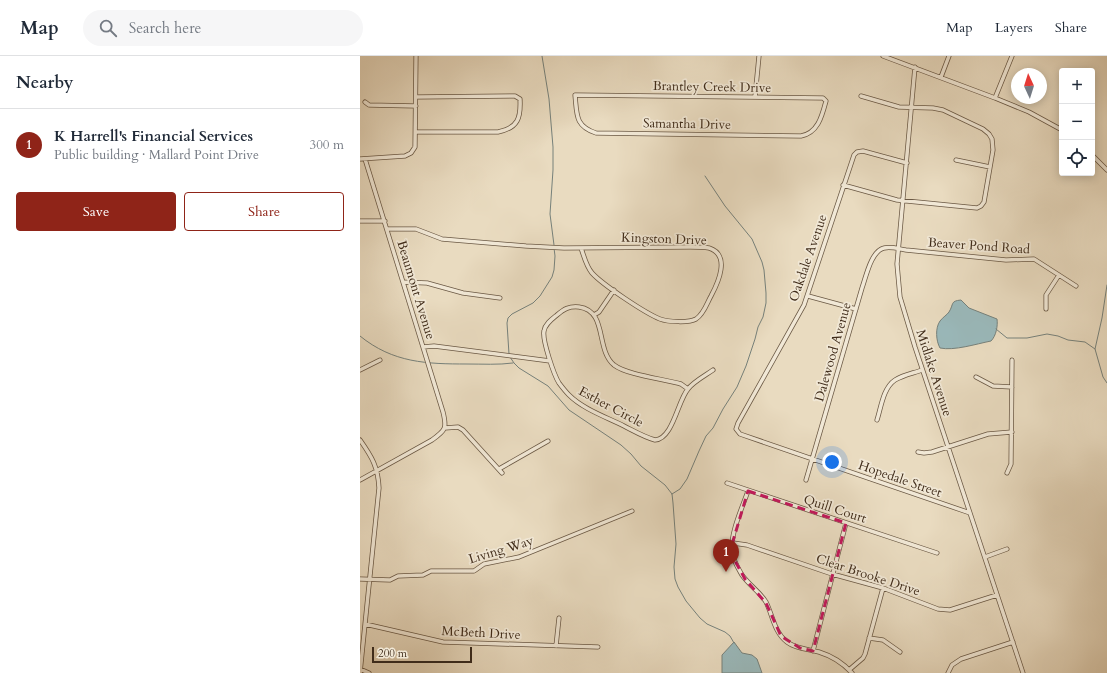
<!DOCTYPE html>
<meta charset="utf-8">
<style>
body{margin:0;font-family:Cardo,serif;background:#f6f6f7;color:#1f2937}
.controls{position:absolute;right:12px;top:12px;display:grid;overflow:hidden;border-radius:4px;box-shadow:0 2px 10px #0003}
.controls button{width:36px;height:36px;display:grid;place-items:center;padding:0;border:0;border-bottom:1px solid #e0e1e3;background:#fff;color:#1f2937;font:20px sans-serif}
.compass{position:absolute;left:651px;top:12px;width:36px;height:36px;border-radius:50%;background:#fff;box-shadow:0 2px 10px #0003;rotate:356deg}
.scale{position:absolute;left:12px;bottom:10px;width:100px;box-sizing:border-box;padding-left:4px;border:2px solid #402c1a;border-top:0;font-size:11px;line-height:14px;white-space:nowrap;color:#402c1a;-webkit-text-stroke:3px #f1e8d6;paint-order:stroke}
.you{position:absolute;left:472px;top:406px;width:14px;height:14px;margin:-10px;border:3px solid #fff;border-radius:50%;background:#1a73e8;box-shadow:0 0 0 6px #1a73e833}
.badge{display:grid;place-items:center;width:26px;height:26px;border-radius:50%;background:#8f2418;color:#fff;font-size:13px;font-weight:700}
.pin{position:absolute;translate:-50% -33px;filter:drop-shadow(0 1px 2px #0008)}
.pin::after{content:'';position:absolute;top:21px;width:14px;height:12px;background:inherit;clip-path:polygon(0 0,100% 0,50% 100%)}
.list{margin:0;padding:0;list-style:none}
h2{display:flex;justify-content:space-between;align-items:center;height:52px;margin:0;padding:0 16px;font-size:17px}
h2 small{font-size:13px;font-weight:400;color:#747a83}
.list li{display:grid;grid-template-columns:26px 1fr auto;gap:12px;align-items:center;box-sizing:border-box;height:72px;padding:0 16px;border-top:1px solid #e0e1e3}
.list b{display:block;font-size:15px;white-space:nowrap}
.list p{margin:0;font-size:13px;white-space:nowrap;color:#747a83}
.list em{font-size:13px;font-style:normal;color:#747a83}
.actions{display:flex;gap:8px;padding:12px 16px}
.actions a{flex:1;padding:9px 0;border:1px solid #8f2418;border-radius:4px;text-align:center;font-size:14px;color:#8f2418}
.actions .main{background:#8f2418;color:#fff}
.icon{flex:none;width:22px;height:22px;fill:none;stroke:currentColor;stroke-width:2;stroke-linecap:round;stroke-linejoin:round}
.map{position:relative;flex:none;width:747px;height:617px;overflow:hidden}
header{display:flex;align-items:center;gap:24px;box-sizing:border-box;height:56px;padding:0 20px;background:#fff;border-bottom:1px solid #e0e1e3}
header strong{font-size:19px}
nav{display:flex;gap:22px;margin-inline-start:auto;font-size:14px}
.search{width:280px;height:36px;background:#f6f6f7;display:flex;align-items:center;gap:10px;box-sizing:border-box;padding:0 14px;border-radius:22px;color:#747a83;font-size:15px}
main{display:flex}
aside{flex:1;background:#fff}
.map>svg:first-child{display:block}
.water{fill:#9ab9bb;stroke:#76817b}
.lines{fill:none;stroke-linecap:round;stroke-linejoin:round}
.stream{stroke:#76817b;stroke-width:1}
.minor-casing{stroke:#6a5844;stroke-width:5}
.minor{stroke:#f1e8d6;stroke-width:3.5}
.marked{fill:none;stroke:#c2185b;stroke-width:3;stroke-dasharray:8 5;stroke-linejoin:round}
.labels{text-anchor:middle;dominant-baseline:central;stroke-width:3.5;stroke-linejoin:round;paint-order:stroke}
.street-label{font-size:13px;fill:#402c1a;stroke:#f1e8d6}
</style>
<header>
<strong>Map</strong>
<div class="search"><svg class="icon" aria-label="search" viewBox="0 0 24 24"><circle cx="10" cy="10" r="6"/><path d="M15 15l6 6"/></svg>Search here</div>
<nav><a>Map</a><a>Layers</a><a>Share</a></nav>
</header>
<main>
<aside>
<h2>Nearby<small></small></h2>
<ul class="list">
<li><span class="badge">1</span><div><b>K Harrell's Financial Services</b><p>Public building · Mallard Point Drive</p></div><em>300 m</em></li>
</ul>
<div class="actions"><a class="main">Save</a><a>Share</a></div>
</aside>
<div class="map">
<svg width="747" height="617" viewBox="0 0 747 617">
<rect width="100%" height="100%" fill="#e9dbc0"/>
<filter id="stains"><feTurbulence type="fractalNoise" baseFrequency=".005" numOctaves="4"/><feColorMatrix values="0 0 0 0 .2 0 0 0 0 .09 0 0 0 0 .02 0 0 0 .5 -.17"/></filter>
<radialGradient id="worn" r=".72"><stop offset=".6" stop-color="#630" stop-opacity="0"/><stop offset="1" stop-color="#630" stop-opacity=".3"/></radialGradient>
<path class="water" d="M601,244L609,252L637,263C638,270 636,280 631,285C616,288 594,295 580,292C576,285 575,272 580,265C583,261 587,259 589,256C594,248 590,245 601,244Z
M374,586L382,597L392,599L397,603L402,617H362V599Z"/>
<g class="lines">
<path class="stream" d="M182,0L189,43L193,91V114L190,158L194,189
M747,229L742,262L735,293L743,321L747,327
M636,273L647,282H667L687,278L698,280L708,284L725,286L735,293
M0,280C33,307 67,308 107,308C123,308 138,309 153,307
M149,298L147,267L148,262L152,258L173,247L180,240L192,221L194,214L195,200L194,192
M150,301L154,307L159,312L188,330L209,354L261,389L271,398L281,410L305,429L312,438L313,447L316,488L314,511L315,523L318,531L326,545L340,562L347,568L365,576L370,580L374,587
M312,438L320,433L327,423L339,395L346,380L353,372L363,353L377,331L386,310L395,283L398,271L403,261L406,247V237L404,214L402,206L392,183L365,150L345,120"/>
<defs>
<path id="minor" d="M523,0L635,42L669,56L702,74
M555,11L537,208L540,241L555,291L663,617
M581,21L589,0
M215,39L463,42L466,45C462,60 458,77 441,80L236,77C215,70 217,59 215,39Z
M395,41L399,0
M635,42L652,0
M5,46L9,49L56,50
M56,76H138C158,72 161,62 160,43L155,40L56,41
M732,99L747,114
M0,103L45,100L51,97L55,91L56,0
M596,104L630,111
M547,107L503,95L497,96L494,99L444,249L378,367L376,373L380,378L610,457
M483,129L537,144L617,152L621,150L624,146L633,94L632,83L629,78L623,73L583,54L573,52L539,51L501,40
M0,165H25
M28,173H56L82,183L166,190L204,192L330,191C336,191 343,191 349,192C371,199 358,227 351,240C347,247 344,258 336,263C329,267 308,266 300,263C285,257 243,229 232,217C226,210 224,200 221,192
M43,226L67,227L103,237L140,242
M448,240L496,253
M686,253V239L699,219
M234,259L239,256L254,234
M63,291L74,290L190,305
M0,314L20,304
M616,321L633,330L652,331
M328,333L321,328C304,323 267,319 254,309C235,293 248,255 219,251C209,250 204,253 197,259C192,263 185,268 184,275C182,284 194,319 199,327C202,331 205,335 209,339C223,353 246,361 264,370C274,375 284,381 295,384C313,383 318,344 328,333C333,326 346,319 353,314
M517,364C521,352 523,332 535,324C543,319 554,317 562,314
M85,372L98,371L103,374L142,417
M0,384C12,401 18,411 19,432L0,617
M558,396L564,397L572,396L628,378L652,376
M139,413L188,385
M647,417L651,408L652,304
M0,424L72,384C86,374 87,372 83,356L5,103
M446,424L502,232C506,221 511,195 524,192C531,190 539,193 546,194L646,204L674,203L716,230
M367,427L577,497
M388,435C382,452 370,478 372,496C373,504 378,512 382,519C389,529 400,536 406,546C413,560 414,576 427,586C436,593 448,593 459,596C472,600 483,607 492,617
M373,487L387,489L472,518L523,532L578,553L590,554L637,539
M625,501L647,493
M0,523L30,524L38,520L63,519L71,515H114L124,508L159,501L272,455
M5,568L83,586L238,591
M509,582L523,584L540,596
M196,590L199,562
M453,595L486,467
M0,613L9,617
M489,614L503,602L505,598L523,532
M588,617L592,609L601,603L653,586"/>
</defs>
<use href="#minor" class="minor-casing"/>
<use href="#minor" class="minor"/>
</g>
<path class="marked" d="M388,435L486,467L453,595L440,592L421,580L406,547L385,523L374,503L373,485Z"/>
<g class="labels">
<g class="street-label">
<text transform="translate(352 31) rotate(1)">Brantley Creek Drive</text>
<text transform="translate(327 68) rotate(1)">Samantha Drive</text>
<text transform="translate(304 183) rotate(2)">Kingston Drive</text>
<text transform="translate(619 190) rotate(4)">Beaver Pond Road</text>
<text transform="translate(448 202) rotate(-71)">Oakdale Avenue</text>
<text transform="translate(56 234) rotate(73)">Beaumont Avenue</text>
<text transform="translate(473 296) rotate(-74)">Dalewood Avenue</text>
<text transform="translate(574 317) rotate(72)">Midlake Avenue</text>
<text transform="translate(251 351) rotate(28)">Esther Circle</text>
<text transform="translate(540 423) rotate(19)">Hopedale Street</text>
<text transform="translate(475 453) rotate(18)">Quill Court</text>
<text transform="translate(141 494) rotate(-17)">Living Way</text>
<text transform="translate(508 519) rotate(18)">Clear Brooke Drive</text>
<text transform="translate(121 577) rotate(3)">McBeth Drive</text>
</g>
</g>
<rect width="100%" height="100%" filter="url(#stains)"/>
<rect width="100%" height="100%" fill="url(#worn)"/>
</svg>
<div class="controls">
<button>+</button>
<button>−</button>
<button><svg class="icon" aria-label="locate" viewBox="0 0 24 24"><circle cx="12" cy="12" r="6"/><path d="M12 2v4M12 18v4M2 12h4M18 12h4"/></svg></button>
</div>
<svg class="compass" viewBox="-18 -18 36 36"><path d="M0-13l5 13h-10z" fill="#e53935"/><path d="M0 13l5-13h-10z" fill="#747a83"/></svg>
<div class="scale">200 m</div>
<div class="you"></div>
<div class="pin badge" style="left:366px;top:516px">1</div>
</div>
</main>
